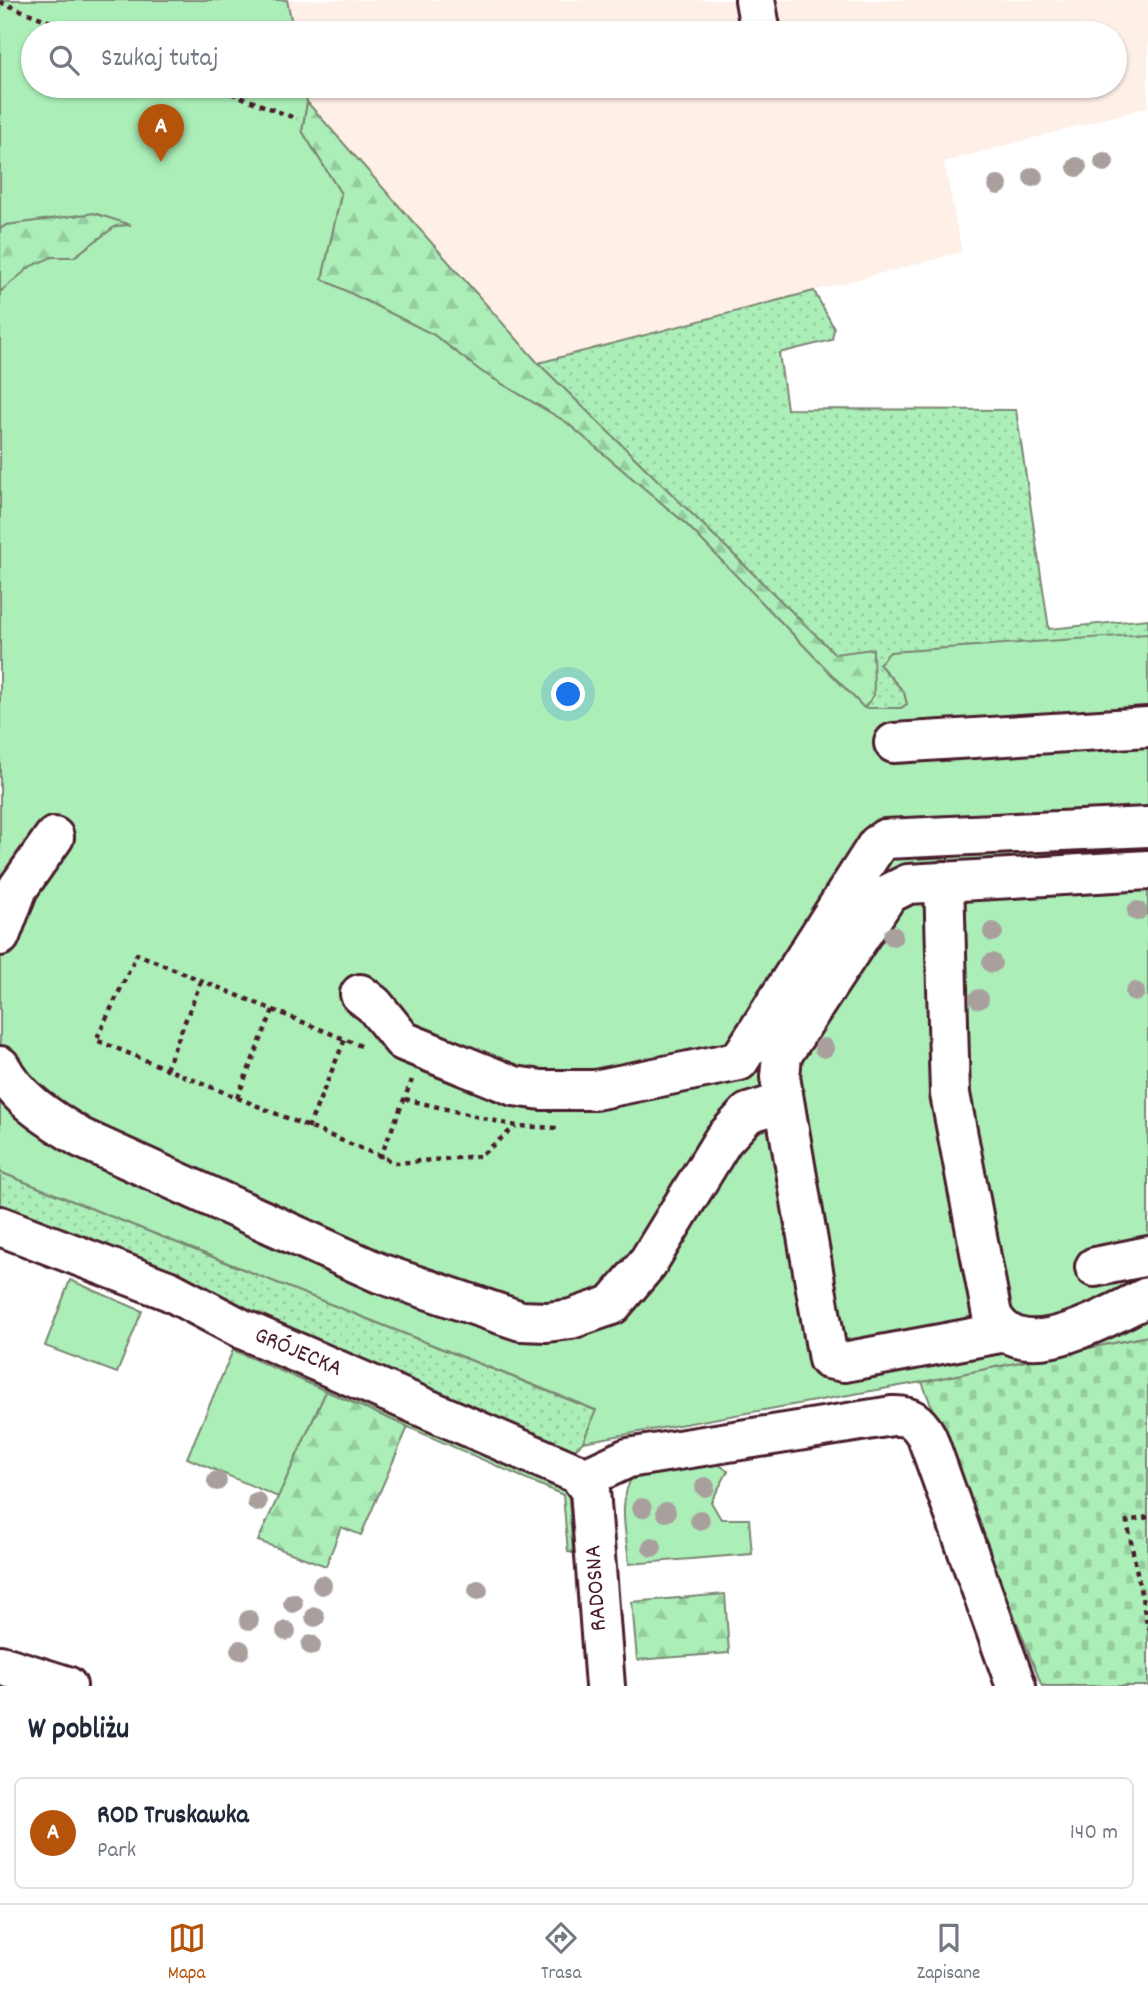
<!DOCTYPE html>
<html lang="pl">
<meta charset="utf-8">
<style>
body{margin:0;font-family:Dekko,sans-serif;background:#f6f6f7;color:#1f2937}
.you{position:absolute;left:569px;top:695px;width:24px;height:24px;margin:-18px;border:5px solid #fff;border-radius:50%;background:#1a73e8;box-shadow:0 0 0 10px #1a73e833}
.badge{display:grid;place-items:center;width:46px;height:46px;border-radius:50%;background:#b45309;color:#fff;font-size:23px;font-weight:700}
.pin{position:absolute;translate:-50% -58px;filter:drop-shadow(0 2px 4px #0008)}
.pin::after{content:'';position:absolute;top:37px;width:24px;height:21px;background:inherit;clip-path:polygon(0 0,100% 0,50% 100%)}
.list{margin:0;padding:0;list-style:none}
h2{display:flex;justify-content:space-between;align-items:center;height:91px;margin:0;padding:0 28px;font-size:30px}
h2 small{font-size:23px;font-weight:400;color:#747a83}
.list li{display:grid;grid-template-columns:46px 1fr auto;gap:21px;align-items:center;box-sizing:border-box;height:112px;margin:0 14px 14px;padding:0 14px;border:2px solid #e0e1e3;border-radius:10px}
.list b{display:block;font-size:26px;white-space:nowrap}
.list p{margin:0;font-size:23px;white-space:nowrap;color:#747a83}
.list em{font-size:23px;font-style:normal;color:#747a83}
.icon{flex:none;width:38px;height:38px;fill:none;stroke:currentColor;stroke-width:2;stroke-linecap:round;stroke-linejoin:round}
.map{position:relative;flex:none;width:1148px;height:1686px;overflow:hidden}
.search{position:absolute;background:#fff;box-shadow:0 2px 5px #0004;left:21px;right:21px;top:21px;height:77px;display:flex;align-items:center;gap:18px;box-sizing:border-box;padding:0 24px;border-radius:38px;color:#747a83;font-size:26px}
.sheet{height:217px;background:#fff}
nav{display:flex;justify-content:space-around;align-items:center;box-sizing:border-box;height:98px;border-top:2px solid #e0e1e3;background:#fff;font-size:19px;color:#747a83}
nav a{display:grid;justify-items:center;gap:4px}
nav .on{color:#b45309}
.map>svg:first-child{display:block}
.built{fill:#feefe7}
.grass{fill:url(#grass-dots);stroke:#7a8672;stroke-width:2}
.forest{fill:url(#forest-firs);stroke:#7a8672;stroke-width:2}
.cemetery{fill:url(#cemetery-stones);stroke:#7a8672;stroke-width:2}
.garden{fill:#abeeb8;stroke:#7a8672;stroke-width:2}
.lines{fill:none;stroke-linecap:round;stroke-linejoin:round}
.minor-casing{stroke:#4a1f2b;stroke-width:44}
.path{stroke:#4a1f2b;stroke-width:4.5;stroke-dasharray:5 5;stroke-linecap:butt}
.minor{stroke:#fff;stroke-width:38}
.tree{fill:#a9a09e}
.labels{text-anchor:middle;dominant-baseline:central;stroke-width:5;stroke-linejoin:round;paint-order:stroke}
.street-label{font-size:24px;fill:#4a1f2b;stroke:#fff}
</style>
<div class="map">
<svg width="1148" height="1686" viewBox="0 0 1148 1686">
<defs>
<pattern id="grass-dots" width="8" height="8" patternUnits="userSpaceOnUse" patternTransform="scale(1.75)"><rect width="8" height="8" fill="#abeeb8"/><path d="M2 2h.1M6 6h.1" fill="none" stroke="#95cc9e" stroke-width="1.8" stroke-linecap="round"/></pattern>
<pattern id="forest-firs" width="22" height="20" patternUnits="userSpaceOnUse" patternTransform="scale(1.75)"><rect width="22" height="20" fill="#abeeb8"/><path d="M5 1l3.5 6h-7zM16 11l3.5 6h-7z" fill="#95cc9e"/></pattern>
<pattern id="cemetery-stones" width="16" height="16" patternUnits="userSpaceOnUse" patternTransform="scale(1.75)"><rect width="16" height="16" fill="#abeeb8"/><path d="M2 7V4a2 2 0 0 1 4 0v3zM10 15v-3a2 2 0 0 1 4 0v3z" fill="#95cc9e"/></pattern>
</defs>
<rect width="100%" height="100%" fill="#fff"/>
<filter id="ink" filterUnits="userSpaceOnUse"><feTurbulence type="fractalNoise" baseFrequency=".0143" numOctaves="2"/><feDisplacementMap in="SourceGraphic" scale="14" xChannelSelector="R" yChannelSelector="G"/><feConvolveMatrix kernelMatrix="1 2 1 2 8 2 1 2 1" color-interpolation-filters="sRGB"/></filter>
<g filter="url(#ink)">
<path class="built" d="M287,0H1148V107L944,162L962,252L538,363L307,102L304,86H1115V33H294Z"/>
<path class="grass" d="M814,291L834,328L832,340L779,353L787,409L1016,410L1049,629L1148,619V643L1143,648L1125,636L1113,651L1061,653L1046,641L1033,654L1020,642L1006,656L993,644L979,657L967,646L952,658L940,648L924,661L879,664L904,692L907,704L901,708H864L835,654L538,363Z
M0,1172L597,1411L583,1442L574,1450L547,1448L0,1216Z
M281,1361L568,1486L573,1553L568,1552L563,1495L278,1370Z"/>
<path class="forest" d="M307,102L538,363L835,654L873,649L874,695L864,708L686,524L566,422L482,372L434,335L322,279L341,194L302,131Z
M94,213L133,225L116,226L74,257H52L0,292V229L6,225Z
M326,1391L408,1427L361,1535L341,1527L326,1566L258,1541Z
M725,1594L729,1653L637,1660L632,1602Z"/>
<path class="cemetery" d="M1148,1336V1686H1042L922,1382Z"/>
<path class="garden" d="M0,0H287L294,33H33V86H304L307,102L302,131L341,194L322,279L434,335L482,372L566,422L686,524L864,708H901L907,704L904,692L879,664L890,652L1148,634V1336L922,1382L583,1442L596,1410L0,1172V292L31,266L52,257H74L116,226L131,225L94,213L6,225L0,229Z
M70,1280L142,1311L117,1373L45,1346Z
M233,1350L326,1391L278,1497L187,1458Z
M708,1457L728,1471L711,1502L721,1519H749L752,1554L629,1564C627,1536 616,1499 634,1475Z"/>
<g class="lines">
<defs>
<path id="minor" d="M755,0L761,33
M894,743L1148,727
M944,881L950,1094L992,1315C1021,1371 1107,1315 1148,1297
M0,936L18,888L54,837
M360,994L374,1005L403,1041L514,1086L542,1090H595L739,1061L877,845L885,839L1148,827
M0,1066C18,1100 49,1118 81,1138L379,1273L521,1321L547,1322L571,1319L612,1305L647,1264L723,1140L748,1113L784,1102
M0,1226L170,1291L242,1329L578,1474L590,1490L605,1686
M1095,1267L1148,1256
M1005,1332L844,1362L828,1359L780,1077L782,1055L888,894L908,884L1148,870
M583,1479L628,1458L892,1416C910,1415 918,1421 927,1437L1016,1686
M0,1665L67,1686"/>
</defs>
<use href="#minor" class="minor-casing"/>
<path class="path" d="M0,2L79,33
M213,86L297,119
M361,1046L137,954L96,1040L397,1163L480,1156L516,1126
M166,1069L202,979
M237,1098L273,1010
M405,1099L516,1126L558,1128
M308,1128L345,1039
M380,1158L412,1080
M1148,1517L1127,1521L1148,1629"/>
<use href="#minor" class="minor"/>
</g>
<g class="tree">
<circle cx="1104" cy="162" r="10"/>
<circle cx="1077" cy="167" r="10"/>
<circle cx="1033" cy="177" r="10"/>
<circle cx="998" cy="185" r="10"/>
<circle cx="1137" cy="911" r="10"/>
<circle cx="993" cy="932" r="10"/>
<circle cx="893" cy="936" r="10"/>
<circle cx="992" cy="963" r="10"/>
<circle cx="1135" cy="992" r="10"/>
<circle cx="979" cy="999" r="10"/>
<circle cx="824" cy="1048" r="10"/>
<circle cx="217" cy="1481" r="10"/>
<circle cx="705" cy="1487" r="10"/>
<circle cx="257" cy="1502" r="10"/>
<circle cx="642" cy="1508" r="10"/>
<circle cx="666" cy="1512" r="10"/>
<circle cx="700" cy="1520" r="10"/>
<circle cx="652" cy="1547" r="10"/>
<circle cx="322" cy="1585" r="10"/>
<circle cx="478" cy="1590" r="10"/>
<circle cx="293" cy="1603" r="10"/>
<circle cx="315" cy="1617" r="10"/>
<circle cx="249" cy="1620" r="10"/>
<circle cx="286" cy="1631" r="10"/>
<circle cx="311" cy="1645" r="10"/>
<circle cx="240" cy="1650" r="10"/>
</g>
</g>
<g class="labels">
<g class="street-label">
<text transform="translate(298 1353) rotate(23)">GRÓJECKA</text>
<text transform="translate(597 1588) rotate(-94)">RADOSNA</text>
</g>
</g>
</svg>
<div class="you"></div>
<div class="pin badge" style="left:161px;top:162px">A</div>
<div class="search"><svg class="icon" aria-label="search" viewBox="0 0 24 24"><circle cx="10" cy="10" r="6"/><path d="M15 15l6 6"/></svg>Szukaj tutaj</div>
</div>
<section class="sheet">
<h2>W pobliżu<small></small></h2>
<ul class="list">
<li><span class="badge">A</span><div><b>ROD Truskawka</b><p>Park</p></div><em>140 m</em></li>
</ul>
</section>
<nav>
<a class="on"><svg class="icon" aria-label="map" viewBox="0 0 24 24"><path d="M3 6l6-2 6 2 6-2v14l-6 2-6-2-6 2zM9 4v14M15 6v14"/></svg>Mapa</a>
<a><svg class="icon" aria-label="directions" viewBox="0 0 24 24"><path d="M12 3l9 9-9 9-9-9zM9 14v-3h6M13 9l2 2-2 2"/></svg>Trasa</a>
<a><svg class="icon" aria-label="saved" viewBox="0 0 24 24"><path d="M7 4h10v16l-5-4-5 4z"/></svg>Zapisane</a>
</nav>
